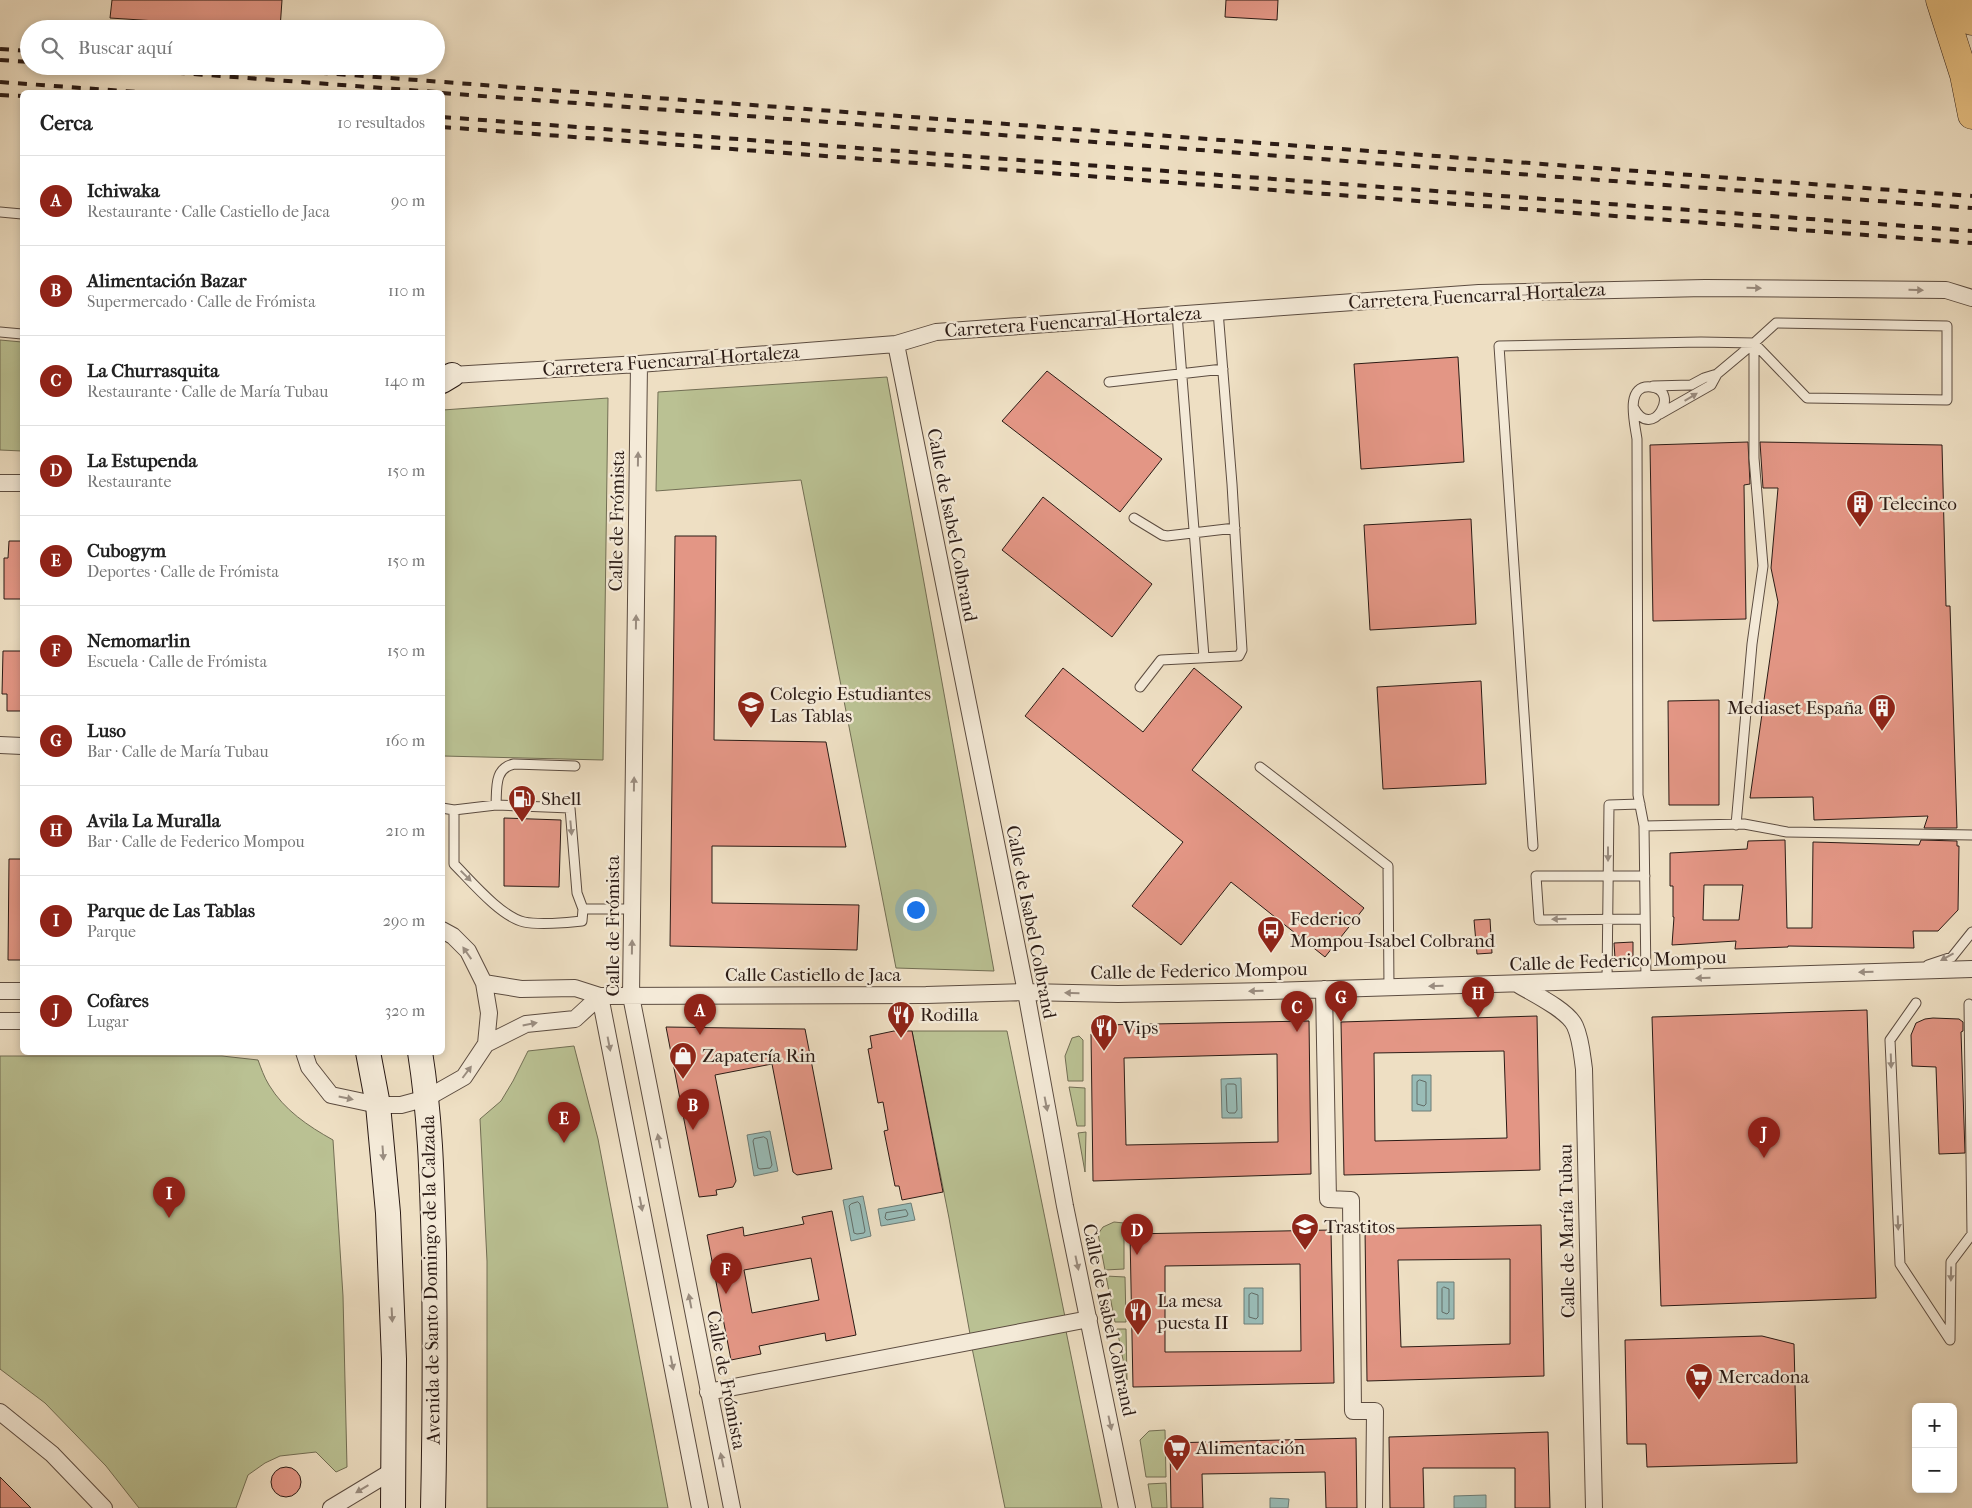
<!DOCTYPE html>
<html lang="es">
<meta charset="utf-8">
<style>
body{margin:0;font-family:"IM FELL French Canon",serif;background:#f6f6f6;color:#222}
.controls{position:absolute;right:15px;bottom:15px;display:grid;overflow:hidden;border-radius:8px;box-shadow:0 2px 8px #0003}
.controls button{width:45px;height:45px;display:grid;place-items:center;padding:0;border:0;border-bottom:1px solid #e0e0e0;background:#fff;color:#222;font:25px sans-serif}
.you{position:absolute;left:915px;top:909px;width:18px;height:18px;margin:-12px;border:4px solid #fff;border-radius:50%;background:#1a73e8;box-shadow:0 0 0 8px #1a73e833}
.badge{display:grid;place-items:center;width:32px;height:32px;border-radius:50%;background:#8f2418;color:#fff;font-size:16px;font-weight:700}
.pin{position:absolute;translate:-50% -41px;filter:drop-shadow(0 1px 2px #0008)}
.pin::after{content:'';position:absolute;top:26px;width:18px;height:15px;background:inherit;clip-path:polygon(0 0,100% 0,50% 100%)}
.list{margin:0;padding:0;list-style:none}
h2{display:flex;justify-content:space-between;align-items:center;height:65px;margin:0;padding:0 20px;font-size:21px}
h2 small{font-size:16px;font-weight:400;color:#767676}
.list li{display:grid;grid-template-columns:32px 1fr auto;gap:15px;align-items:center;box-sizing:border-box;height:90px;padding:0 20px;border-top:1px solid #e0e0e0}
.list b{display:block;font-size:19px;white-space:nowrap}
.list p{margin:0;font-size:16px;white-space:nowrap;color:#767676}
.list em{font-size:16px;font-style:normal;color:#767676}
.icon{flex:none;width:28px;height:28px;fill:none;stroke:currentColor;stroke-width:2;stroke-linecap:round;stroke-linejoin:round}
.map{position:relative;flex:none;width:1972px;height:1508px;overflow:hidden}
.search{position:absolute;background:#fff;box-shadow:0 2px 8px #0003;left:20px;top:20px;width:425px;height:55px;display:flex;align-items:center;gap:12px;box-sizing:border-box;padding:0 18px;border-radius:28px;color:#767676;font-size:19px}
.panel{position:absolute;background:#fff;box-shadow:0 2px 8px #0003;left:20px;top:90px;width:425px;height:965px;border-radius:8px}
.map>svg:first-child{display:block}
.green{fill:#bac193;stroke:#726e54}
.water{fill:#99bcb7;stroke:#6d7c76}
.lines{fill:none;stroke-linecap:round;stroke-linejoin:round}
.shore{stroke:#626c66;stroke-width:1}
.building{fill:#e39685;stroke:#2b1b15;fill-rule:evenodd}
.lane-casing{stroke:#5c4c40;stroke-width:11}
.street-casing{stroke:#5c4c40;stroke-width:18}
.secondary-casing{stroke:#2b1b15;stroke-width:26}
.highway-casing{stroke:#2b1b15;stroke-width:29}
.lane{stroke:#f4ead8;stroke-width:9}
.street{stroke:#f4ead8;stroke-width:16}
.secondary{stroke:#f4ead8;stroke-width:24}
.highway{stroke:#e7c082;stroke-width:28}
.rail{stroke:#2b1b15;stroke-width:4;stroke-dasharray:9 9;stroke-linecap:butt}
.oneway{fill:#9a8d80}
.labels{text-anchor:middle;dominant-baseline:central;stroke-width:4.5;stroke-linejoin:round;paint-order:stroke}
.street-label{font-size:19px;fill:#2b1b15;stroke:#f4ead8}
.poi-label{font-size:19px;fill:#2b1b15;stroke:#f4ead8;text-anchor:start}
</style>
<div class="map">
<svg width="1972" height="1508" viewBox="0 0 1972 1508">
<rect width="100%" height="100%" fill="#eedfc3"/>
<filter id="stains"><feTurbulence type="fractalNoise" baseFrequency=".004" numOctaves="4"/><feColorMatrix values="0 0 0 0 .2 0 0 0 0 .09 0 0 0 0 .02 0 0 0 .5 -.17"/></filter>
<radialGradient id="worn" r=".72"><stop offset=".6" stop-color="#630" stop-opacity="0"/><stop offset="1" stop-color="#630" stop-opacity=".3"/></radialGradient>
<path class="green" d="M0,340L22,342V451L0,450Z
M887,377L994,971L896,968L801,480L656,491L658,392Z
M608,398L603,760L443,756V410Z
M912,1031H1007L1065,1317L970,1334L949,1218Z
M1079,1036L1083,1040V1081H1068L1065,1056L1072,1038Z
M574,1046L598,1139L668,1508H487V1261L480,1119L501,1101L513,1081L528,1051Z
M0,1056H222L258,1060C261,1068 264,1077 269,1085C284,1110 308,1126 333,1140L343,1296L347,1467L336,1472L316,1452L280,1456L265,1463L248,1475L236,1508H139L106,1466L45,1403L0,1369Z
M1069,1087L1085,1088V1126H1077Z
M1086,1132L1085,1172L1078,1133Z
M1114,1222L1124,1223V1269L1105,1270L1098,1234L1103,1227Z
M1106,1276L1125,1277L1126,1322H1115Z
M1117,1329H1126L1127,1380Z
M1066,1331L1102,1508H1005L972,1348Z
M1165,1430L1166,1477H1146L1140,1440L1149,1431Z
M1166,1483L1167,1508H1152L1148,1484Z"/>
<path class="water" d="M1412,1075H1431V1111H1412Z
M1241,1078L1242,1118H1222L1221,1079Z
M770,1131L778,1171L754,1176L747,1135Z
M863,1196L871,1236L851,1241L843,1200Z
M911,1203L915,1220L881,1226L878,1209Z
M1437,1282H1454V1319H1437Z
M1244,1288H1263V1324H1244Z
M1486,1495V1508H1454V1496Z
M1270,1498L1289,1499L1288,1508H1270Z"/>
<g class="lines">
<path class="shore" d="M1420,1080L1426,1082V1104L1424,1106L1417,1104V1082Z
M1228,1084H1234L1236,1085L1237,1110L1235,1113H1229L1227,1111L1226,1086Z
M764,1137L767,1139L772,1165L770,1168L760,1169L758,1168L753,1141L754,1139Z
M858,1202L860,1204L865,1231L864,1233L857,1234L854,1233L849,1206L851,1204Z
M906,1210L908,1214L907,1216L887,1220L885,1218L886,1213Z
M1444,1287L1449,1289V1312L1447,1314L1442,1312V1289Z
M1252,1293L1258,1295V1317L1256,1319L1249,1317V1295Z"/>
</g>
<path class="building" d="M112,0H282L280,29L110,18Z
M1226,0H1278L1277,20L1225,17Z
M1458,357L1464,462L1361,469L1354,364Z
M1047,371L1162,459L1120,512L1002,421Z
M1748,442L1750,484L1744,485L1746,619L1653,621L1650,445Z
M1760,442L1942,445L1946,606H1950L1957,828H1924L1928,816L1814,820L1813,797L1750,798L1778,602L1771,568L1778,488H1763Z
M1043,497L1152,584L1112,637L1002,550Z
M1471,519L1476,624L1370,630L1364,525Z
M675,536H716L714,740L826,742L846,847L712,846V903L859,905L857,950L670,946Z
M9,541H22V599H4V558H8Z
M3,651H22V711H7V694H2Z
M1063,668L1143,732L1194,668L1242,707L1192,770L1364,908L1325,957L1231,882L1181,945L1132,906L1183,842L1025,716Z
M1481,681L1486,784L1383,789L1377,687Z
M1719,700V805H1669L1668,701Z
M504,818L561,820L559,887L504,886Z
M1785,840L1787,928H1812L1813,842L1919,845L1921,840L1957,841V846H1959L1958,910L1938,931H1913L1914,948L1788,946V947L1735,949L1736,941L1672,945L1674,917H1673V886H1670V853L1747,849L1748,841ZM1704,885H1743L1739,920H1703Z
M9,859H22V960H8Z
M1490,919L1492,953L1477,954L1474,920Z
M1633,942V957L1615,958L1614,943Z
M1867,1010L1876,1298L1661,1306L1652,1017Z
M1537,1016L1540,1170L1344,1175L1341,1022ZM1504,1051L1507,1138L1375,1141L1374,1053Z
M1933,1018L1959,1019L1963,1022V1031L1961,1032L1965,1153L1939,1154L1936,1067L1912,1066L1911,1035L1916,1023L1925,1019Z
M1309,1021L1311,1174L1093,1181L1091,1034L1100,1025ZM1277,1054L1278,1142L1126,1145L1124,1058Z
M666,1027L805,1029L832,1169L797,1175L793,1172L772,1064L715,1075L736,1181L733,1187L716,1190L717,1195L699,1197Z
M894,1031H912L943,1192L902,1200L899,1186H895L884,1131L888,1130L883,1102L878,1103L868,1049L872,1048L870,1036Z
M832,1211L856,1335L826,1341L825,1333L759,1346L761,1354L731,1360L707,1235L743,1227L744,1236L804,1224L802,1217ZM811,1258L819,1300L752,1313L744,1270Z
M1541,1225L1544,1376L1367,1381L1365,1229ZM1510,1259V1344L1401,1347L1398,1260Z
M1331,1230L1334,1383L1133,1387L1130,1234ZM1300,1264L1301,1351L1165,1352V1266Z
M1762,1336L1794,1344L1797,1463L1647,1467L1646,1444H1627L1625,1340Z
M1548,1432L1550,1508H1515V1468H1423L1424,1508H1390L1389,1437Z
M1356,1438L1357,1508H1326L1325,1472L1202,1474L1203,1508H1171L1170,1443Z
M271 1482a15 15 0 1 1 30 0a15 15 0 1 1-30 0Z
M0,1477L31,1508H0Z"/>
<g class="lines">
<defs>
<path id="lane" d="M0,212L22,214
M1177,314L1204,657
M0,332L22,334
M1109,382L1223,369
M1653,386L1691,385L1704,378L1717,374
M1634,408C1652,442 1682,390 1651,387C1624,384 1635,424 1637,439L1638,795L1644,826L1646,980
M1134,518L1162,535L1167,536L1235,528
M1140,687L1161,660L1239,656L1242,650L1232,484L1218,311
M1260,767L1388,866L1389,988
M496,805C497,788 494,768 514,764L575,766
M442,808L454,810V864C470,880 501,917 524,922C538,925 566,923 582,921L583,909H632
M454,810L496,805L570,808L577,893L583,909
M1736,825L1752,644L1763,566L1754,458V343
M1644,826L1744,824L1787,832L1972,835
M1533,846L1499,346L1701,342L1754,343L1776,323L1947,326V400L1807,398L1754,343L1717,374L1711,385L1660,414
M1645,876H1536L1539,920L1645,919
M1928,965L1952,957L1972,932
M1607,981L1609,805L1640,804
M1916,1003L1890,1040L1900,1264L1950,1340
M1950,1340L1951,1262L1972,1234L1969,1004"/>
<path id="street" d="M896,344L1026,992L1065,1206L1127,1508
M639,364L631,996L732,1508
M452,375L639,364L896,344L936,332L1479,293L1705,288L1946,290L1972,298
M0,483H22
M0,745L22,746
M484,983L521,989L575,988L600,996L926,995L1026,992L1118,994L1269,991L1972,969
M1517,984C1532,993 1568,1010 1575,1026C1581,1039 1582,1055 1584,1069L1594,1508
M1324,989L1328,1199L1351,1200L1353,1411H1375L1374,1508
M0,991H22
M600,996L700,1508
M0,1021H22
M486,1044L526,1024L575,1019L600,996
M304,1052L309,1067L331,1095L378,1105H401L427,1098L464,1077L486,1044L489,1013L484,983L468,951L453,936L442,930
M708,1392L1089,1319
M0,1412L52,1454L104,1508
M331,1508L394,1470"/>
<path id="secondary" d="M442,381L452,375
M368,1052L378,1105L388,1213L394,1359L393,1508
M420,1052C431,1121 432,1184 434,1253C435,1338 435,1423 433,1508"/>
<path id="highway" d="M1940,0L1964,75L1972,115
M1963,0L1972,21"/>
</defs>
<use href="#lane" class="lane-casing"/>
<use href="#street" class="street-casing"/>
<use href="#secondary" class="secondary-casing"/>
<use href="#highway" class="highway-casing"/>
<use href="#lane" class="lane"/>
<use href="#street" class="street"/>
<use href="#secondary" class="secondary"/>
<use href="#highway" class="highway"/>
<path class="rail" d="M0,49L29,51
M0,60L29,62
M86,66L436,92
M229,66L1972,196
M0,82L137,92
M442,93L1972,208
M0,95L22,96
M442,117L1972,231
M442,127L1972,243"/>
</g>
<defs><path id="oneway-solid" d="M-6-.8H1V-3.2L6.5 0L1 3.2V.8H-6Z" transform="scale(1.25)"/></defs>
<g class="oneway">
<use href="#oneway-solid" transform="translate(1754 288) rotate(1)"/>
<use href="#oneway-solid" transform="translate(1916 290) rotate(1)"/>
<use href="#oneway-solid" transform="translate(1691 397) rotate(-31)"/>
<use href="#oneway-solid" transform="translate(638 459) rotate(-89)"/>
<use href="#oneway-solid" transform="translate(636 622) rotate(-89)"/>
<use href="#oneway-solid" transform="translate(634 784) rotate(-89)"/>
<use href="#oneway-solid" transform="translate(571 828) rotate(85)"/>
<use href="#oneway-solid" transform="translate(1608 854) rotate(90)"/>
<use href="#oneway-solid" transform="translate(466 876) rotate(45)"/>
<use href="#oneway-solid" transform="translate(1559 919) rotate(179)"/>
<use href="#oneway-solid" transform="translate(632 947) rotate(-89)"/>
<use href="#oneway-solid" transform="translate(467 953) rotate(-125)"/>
<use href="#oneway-solid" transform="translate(1947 957) rotate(151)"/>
<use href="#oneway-solid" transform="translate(1866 972) rotate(178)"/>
<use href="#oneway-solid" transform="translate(1703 978) rotate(178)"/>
<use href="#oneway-solid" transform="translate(1436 986) rotate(179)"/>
<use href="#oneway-solid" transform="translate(1256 991) rotate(179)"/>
<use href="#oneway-solid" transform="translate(1072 993) rotate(-179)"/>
<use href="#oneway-solid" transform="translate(530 1024) rotate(-11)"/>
<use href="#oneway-solid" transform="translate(609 1044) rotate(79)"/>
<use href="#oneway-solid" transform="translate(1891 1061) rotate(88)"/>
<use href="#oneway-solid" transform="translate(467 1072) rotate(-53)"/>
<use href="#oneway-solid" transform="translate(346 1098) rotate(12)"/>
<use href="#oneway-solid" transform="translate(1046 1104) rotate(79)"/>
<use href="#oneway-solid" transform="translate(659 1141) rotate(-101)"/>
<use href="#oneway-solid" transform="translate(383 1153) rotate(86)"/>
<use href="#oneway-solid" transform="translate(641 1204) rotate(79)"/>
<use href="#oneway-solid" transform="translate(1898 1223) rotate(88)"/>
<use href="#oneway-solid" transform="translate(1077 1263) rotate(78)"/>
<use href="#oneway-solid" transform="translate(1951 1274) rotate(91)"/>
<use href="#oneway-solid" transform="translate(690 1301) rotate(-101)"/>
<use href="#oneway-solid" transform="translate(392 1315) rotate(87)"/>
<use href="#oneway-solid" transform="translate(672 1363) rotate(79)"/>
<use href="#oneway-solid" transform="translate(1110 1423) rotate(78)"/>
<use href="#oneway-solid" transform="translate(722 1460) rotate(-102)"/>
<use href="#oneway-solid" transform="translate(362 1489) rotate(149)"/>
</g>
<defs>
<symbol id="building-pin" viewBox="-11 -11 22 30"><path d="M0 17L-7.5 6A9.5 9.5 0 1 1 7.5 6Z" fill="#8f2418" stroke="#f4ead8"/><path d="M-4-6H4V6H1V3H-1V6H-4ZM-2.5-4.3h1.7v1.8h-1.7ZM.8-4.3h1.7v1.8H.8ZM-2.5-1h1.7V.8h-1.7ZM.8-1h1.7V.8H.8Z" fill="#fff"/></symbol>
<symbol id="school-pin" viewBox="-11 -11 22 30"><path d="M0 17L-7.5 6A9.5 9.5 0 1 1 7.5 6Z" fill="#8f2418" stroke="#f4ead8"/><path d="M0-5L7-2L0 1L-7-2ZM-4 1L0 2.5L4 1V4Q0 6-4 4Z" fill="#fff"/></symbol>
<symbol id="fuel-pin" viewBox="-11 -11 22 30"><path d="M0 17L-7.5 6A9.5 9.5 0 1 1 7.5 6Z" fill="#8f2418" stroke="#f4ead8"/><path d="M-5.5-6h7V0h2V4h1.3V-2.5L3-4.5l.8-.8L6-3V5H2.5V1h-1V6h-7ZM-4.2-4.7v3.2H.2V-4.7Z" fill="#fff"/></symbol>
<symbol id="bus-pin" viewBox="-11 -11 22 30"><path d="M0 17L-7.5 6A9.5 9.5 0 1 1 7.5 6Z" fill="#8f2418" stroke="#f4ead8"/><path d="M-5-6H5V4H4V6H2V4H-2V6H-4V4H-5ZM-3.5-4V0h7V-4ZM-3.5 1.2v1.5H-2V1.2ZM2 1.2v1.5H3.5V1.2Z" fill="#fff"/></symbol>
<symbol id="restaurant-pin" viewBox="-11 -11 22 30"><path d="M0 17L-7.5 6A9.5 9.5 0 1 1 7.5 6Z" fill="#8f2418" stroke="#f4ead8"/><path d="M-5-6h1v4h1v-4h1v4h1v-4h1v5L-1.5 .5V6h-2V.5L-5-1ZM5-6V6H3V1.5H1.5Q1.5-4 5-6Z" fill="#fff"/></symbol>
<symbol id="shop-pin" viewBox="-11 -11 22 30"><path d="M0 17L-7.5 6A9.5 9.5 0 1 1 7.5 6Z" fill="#8f2418" stroke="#f4ead8"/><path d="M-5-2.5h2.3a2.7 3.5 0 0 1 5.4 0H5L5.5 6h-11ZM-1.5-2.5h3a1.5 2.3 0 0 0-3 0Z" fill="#fff"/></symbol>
<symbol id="supermarket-pin" viewBox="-11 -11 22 30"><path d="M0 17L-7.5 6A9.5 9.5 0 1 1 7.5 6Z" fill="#8f2418" stroke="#f4ead8"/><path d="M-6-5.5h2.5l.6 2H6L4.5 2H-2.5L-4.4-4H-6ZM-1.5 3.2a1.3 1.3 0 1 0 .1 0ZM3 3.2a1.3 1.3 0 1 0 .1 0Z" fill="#fff"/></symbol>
</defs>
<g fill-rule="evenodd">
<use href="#building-pin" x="1844" y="488" width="32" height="43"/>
<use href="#school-pin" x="735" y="689" width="32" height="43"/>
<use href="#building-pin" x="1866" y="692" width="32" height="43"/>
<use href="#fuel-pin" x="506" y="783" width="32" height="43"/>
<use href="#bus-pin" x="1255" y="914" width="32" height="43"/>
<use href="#restaurant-pin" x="885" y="999" width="32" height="43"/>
<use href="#restaurant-pin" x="1088" y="1012" width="32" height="43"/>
<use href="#shop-pin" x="667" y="1040" width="32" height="43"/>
<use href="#school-pin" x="1289" y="1211" width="32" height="43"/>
<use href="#restaurant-pin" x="1122" y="1296" width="32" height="43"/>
<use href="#supermarket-pin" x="1683" y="1361" width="32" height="43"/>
<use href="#supermarket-pin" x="1161" y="1432" width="32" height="43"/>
</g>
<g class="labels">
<g class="street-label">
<text transform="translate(1477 296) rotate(-3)">Carretera Fuencarral-Hortaleza</text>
<text transform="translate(1073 322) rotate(-4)">Carretera Fuencarral-Hortaleza</text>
<text transform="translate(671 361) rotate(-4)">Carretera Fuencarral-Hortaleza</text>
<text transform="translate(617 521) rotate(-89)">Calle de Frómista</text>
<text transform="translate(952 525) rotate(79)">Calle de Isabel Colbrand</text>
<text transform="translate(1031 922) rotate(79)">Calle de Isabel Colbrand</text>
<text transform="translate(613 926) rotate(-90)">Calle de Frómista</text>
<text transform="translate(1618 961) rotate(-2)">Calle de Federico Mompou</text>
<text transform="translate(1199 971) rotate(-1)">Calle de Federico Mompou</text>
<text x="813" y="975">Calle Castiello de Jaca</text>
<text transform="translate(1567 1231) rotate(-91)">Calle de María Tubau</text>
<text transform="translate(431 1280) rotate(-91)">Avenida de Santo Domingo de la Calzada</text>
<text transform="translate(1109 1320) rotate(78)">Calle de Isabel Colbrand</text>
<text transform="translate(726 1380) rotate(79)">Calle de Frómista</text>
</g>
<g class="poi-label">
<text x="1879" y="504">Telecinco</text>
<text x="770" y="694">Colegio Estudiantes<tspan x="770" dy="22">Las Tablas</tspan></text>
<text x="1863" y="708" text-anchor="end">Mediaset España</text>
<text x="541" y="799">Shell</text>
<text x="1290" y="919">Federico<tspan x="1290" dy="22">Mompou-Isabel Colbrand</tspan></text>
<text x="920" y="1015">Rodilla</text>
<text x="1123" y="1028">Vips</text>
<text x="702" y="1056">Zapatería Rin</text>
<text x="1324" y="1227">Trastitos</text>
<text x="1157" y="1301">La mesa<tspan x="1157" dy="22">puesta II</tspan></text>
<text x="1718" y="1377">Mercadona</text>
<text x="1196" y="1448">Alimentación</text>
</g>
</g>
<rect width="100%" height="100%" filter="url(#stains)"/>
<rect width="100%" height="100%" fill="url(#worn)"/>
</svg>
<div class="controls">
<button>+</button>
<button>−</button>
</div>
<div class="you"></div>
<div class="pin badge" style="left:700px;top:1035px">A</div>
<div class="pin badge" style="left:693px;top:1130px">B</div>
<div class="pin badge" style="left:1297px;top:1032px">C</div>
<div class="pin badge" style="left:1137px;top:1255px">D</div>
<div class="pin badge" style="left:564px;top:1143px">E</div>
<div class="pin badge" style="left:726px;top:1294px">F</div>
<div class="pin badge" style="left:1341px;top:1022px">G</div>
<div class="pin badge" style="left:1478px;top:1018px">H</div>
<div class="pin badge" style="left:169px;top:1218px">I</div>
<div class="pin badge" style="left:1764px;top:1158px">J</div>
<div class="search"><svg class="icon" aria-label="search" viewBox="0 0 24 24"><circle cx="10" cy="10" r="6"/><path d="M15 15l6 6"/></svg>Buscar aquí</div>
<section class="panel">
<h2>Cerca<small>10 resultados</small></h2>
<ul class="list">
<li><span class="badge">A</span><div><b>Ichiwaka</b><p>Restaurante · Calle Castiello de Jaca</p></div><em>90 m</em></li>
<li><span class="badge">B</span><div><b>Alimentación Bazar</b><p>Supermercado · Calle de Frómista</p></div><em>110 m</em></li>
<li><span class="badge">C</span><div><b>La Churrasquita</b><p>Restaurante · Calle de María Tubau</p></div><em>140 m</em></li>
<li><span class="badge">D</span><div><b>La Estupenda</b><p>Restaurante</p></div><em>150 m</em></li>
<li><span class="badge">E</span><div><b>Cubogym</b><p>Deportes · Calle de Frómista</p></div><em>150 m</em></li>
<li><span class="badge">F</span><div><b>Nemomarlin</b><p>Escuela · Calle de Frómista</p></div><em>150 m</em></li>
<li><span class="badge">G</span><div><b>Luso</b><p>Bar · Calle de María Tubau</p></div><em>160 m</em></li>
<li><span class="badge">H</span><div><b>Avila La Muralla</b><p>Bar · Calle de Federico Mompou</p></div><em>210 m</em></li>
<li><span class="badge">I</span><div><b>Parque de Las Tablas</b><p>Parque</p></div><em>290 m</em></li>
<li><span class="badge">J</span><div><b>Cofares</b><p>Lugar</p></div><em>320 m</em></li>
</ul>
</section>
</div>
